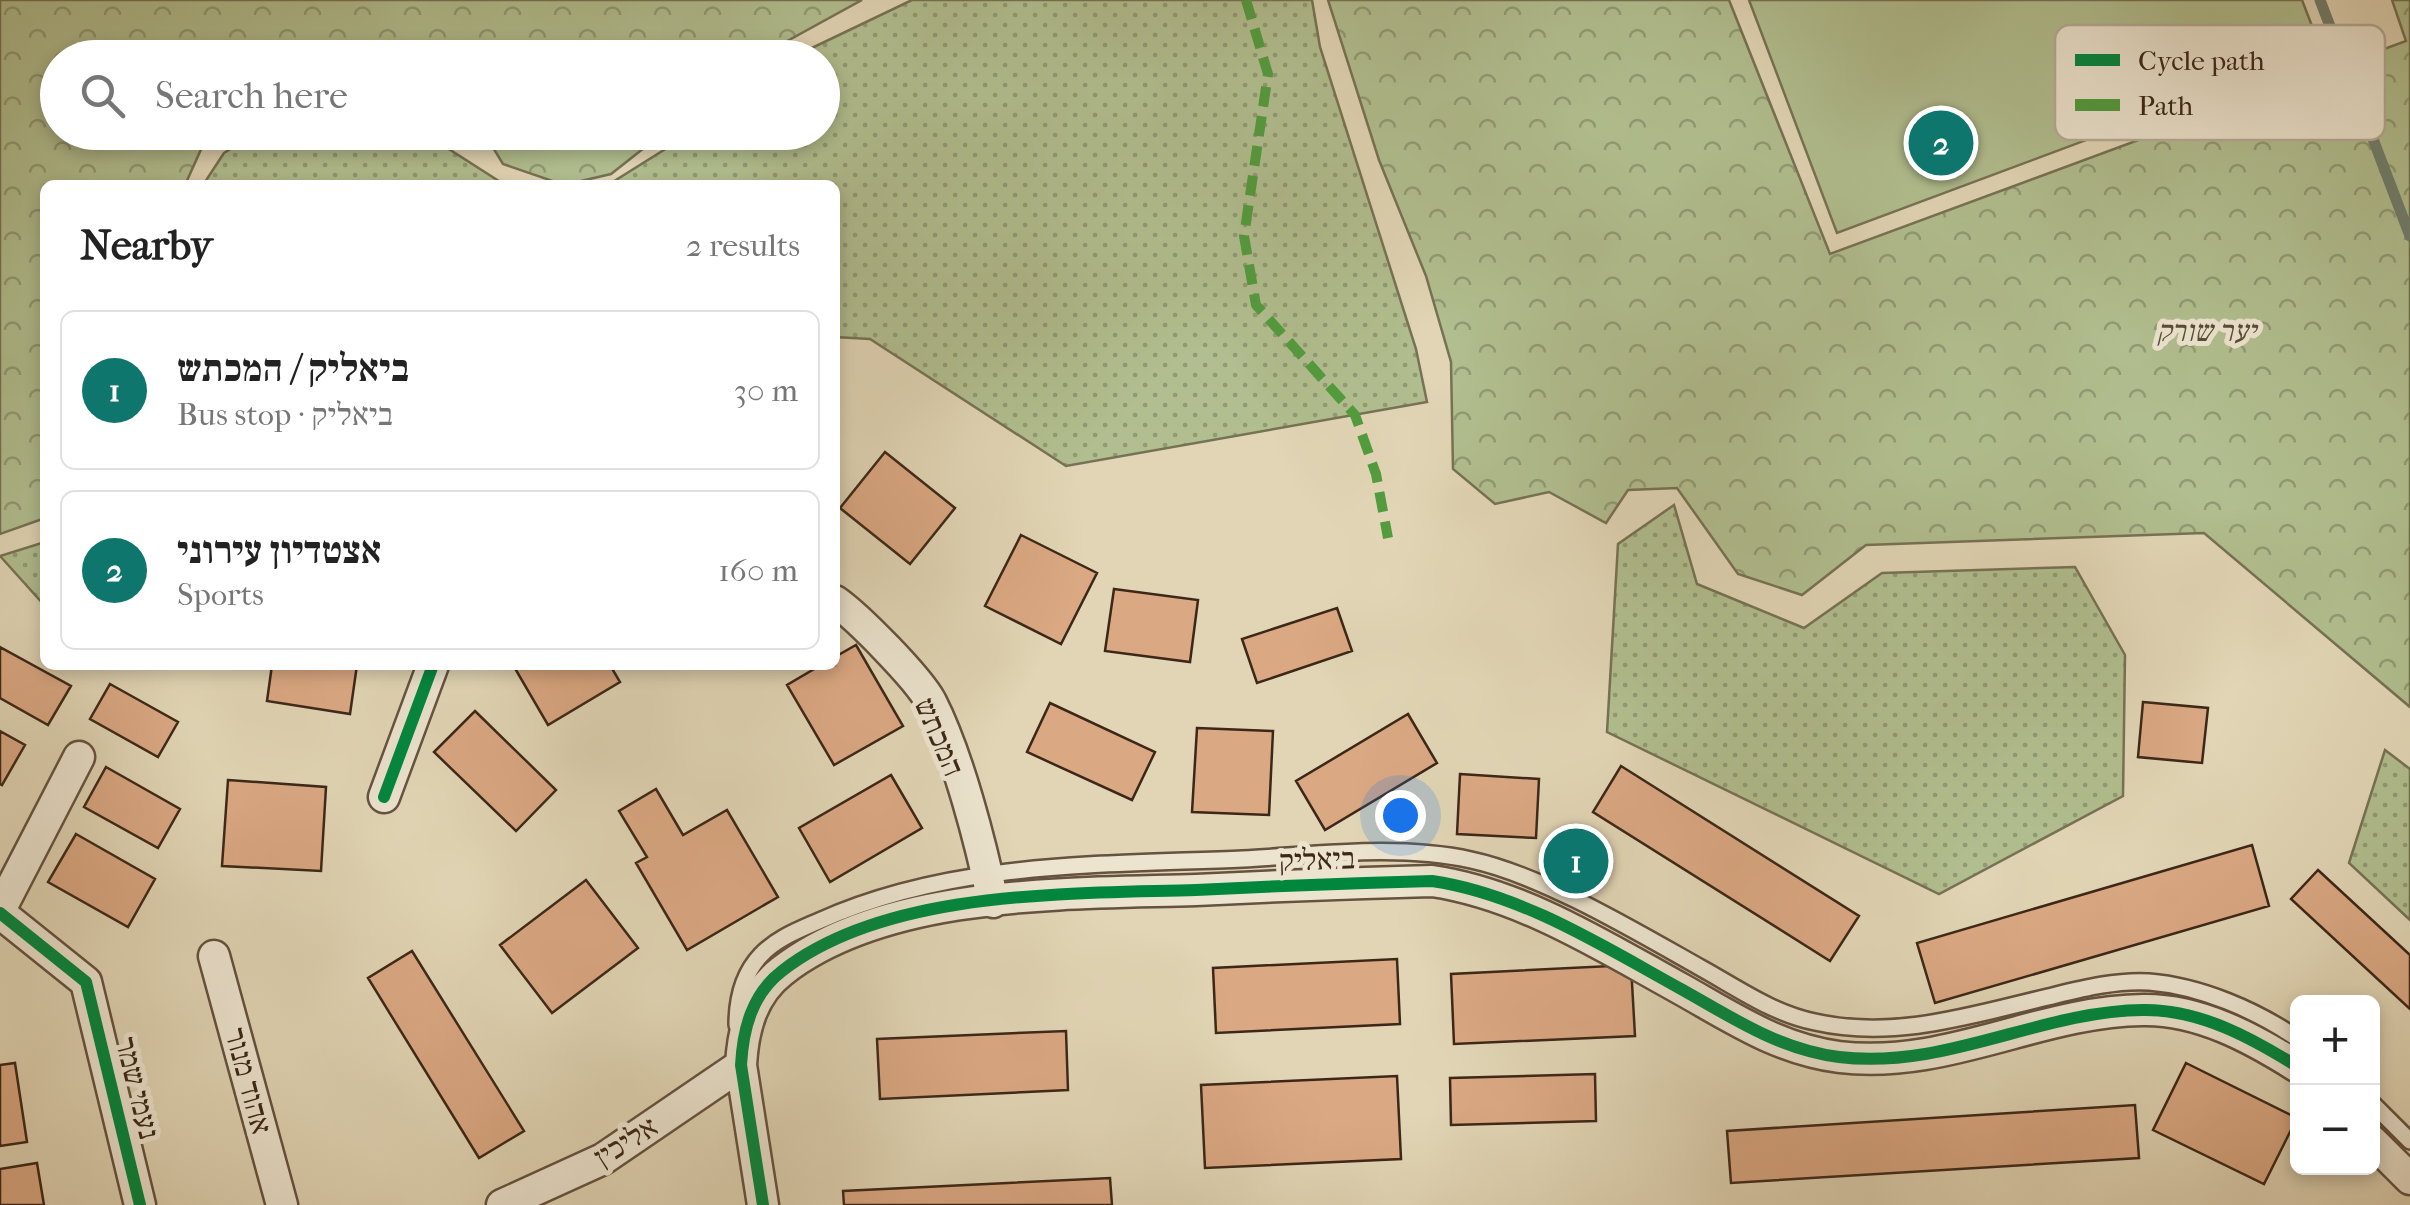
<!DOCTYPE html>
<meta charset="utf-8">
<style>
body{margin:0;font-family:"IM FELL French Canon","Frank Ruhl Libre",serif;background:#f6f6f6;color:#222}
.controls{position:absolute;right:30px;bottom:30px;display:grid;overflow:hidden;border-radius:15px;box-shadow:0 5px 15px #0003}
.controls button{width:90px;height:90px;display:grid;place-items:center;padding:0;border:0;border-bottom:2px solid #e0e0e0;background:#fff;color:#222;font:50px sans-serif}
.you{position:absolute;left:1400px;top:815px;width:35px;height:35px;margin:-25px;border:8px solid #fff;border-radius:50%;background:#1a73e8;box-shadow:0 0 0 15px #1a73e833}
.badge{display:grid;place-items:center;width:65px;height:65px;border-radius:50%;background:#0f766e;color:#fff;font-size:32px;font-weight:700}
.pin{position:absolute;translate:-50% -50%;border:5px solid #fff;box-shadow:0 2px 10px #0006}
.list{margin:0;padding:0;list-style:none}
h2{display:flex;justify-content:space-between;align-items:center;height:130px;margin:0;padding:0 40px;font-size:42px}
h2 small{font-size:32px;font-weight:400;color:#767676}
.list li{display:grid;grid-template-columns:65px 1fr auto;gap:30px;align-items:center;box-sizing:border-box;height:160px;margin:0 20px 20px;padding:0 20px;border:2px solid #e0e0e0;border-radius:15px}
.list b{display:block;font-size:38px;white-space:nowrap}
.list p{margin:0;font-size:32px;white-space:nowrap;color:#767676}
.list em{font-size:32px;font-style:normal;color:#767676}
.icon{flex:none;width:55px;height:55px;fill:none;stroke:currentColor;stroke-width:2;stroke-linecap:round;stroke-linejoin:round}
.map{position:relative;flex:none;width:2410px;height:1205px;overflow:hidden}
.search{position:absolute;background:#fff;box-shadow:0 5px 15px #0003;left:40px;top:40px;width:800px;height:110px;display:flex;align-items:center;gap:25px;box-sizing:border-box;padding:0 35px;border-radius:55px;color:#767676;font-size:38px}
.panel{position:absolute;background:#fff;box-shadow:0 5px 15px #0003;left:40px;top:180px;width:800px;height:490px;border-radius:15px}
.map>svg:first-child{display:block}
.grass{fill:url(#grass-dots);stroke:#767254;stroke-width:2.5}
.forest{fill:url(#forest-crowns);stroke:#767254;stroke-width:2.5}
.park{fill:#b1be8f;stroke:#767254;stroke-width:2.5}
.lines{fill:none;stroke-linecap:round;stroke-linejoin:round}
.stream{stroke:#717f6e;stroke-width:11}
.building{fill:#daa883;stroke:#3c2718;stroke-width:2.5}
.lane-casing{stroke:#65523f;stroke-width:20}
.street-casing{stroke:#65523f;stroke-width:35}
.lane{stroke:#ece4cf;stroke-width:15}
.street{stroke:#ece4cf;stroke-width:30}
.quiet{stroke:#529c3e;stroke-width:10;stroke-dasharray:20 10;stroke-linecap:butt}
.cycleway-casing{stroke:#ece4cf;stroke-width:19}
.cycleway{stroke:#00873e;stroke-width:12}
.labels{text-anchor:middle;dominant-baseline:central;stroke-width:10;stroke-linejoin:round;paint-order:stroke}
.park-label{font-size:30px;font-style:italic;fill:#594d36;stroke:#ece4cf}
.street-label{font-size:30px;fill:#3c2718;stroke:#ece4cf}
.key{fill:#ece4cf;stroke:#b7ab98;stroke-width:2.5}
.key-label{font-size:28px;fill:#3c2718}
</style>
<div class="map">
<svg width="2410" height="1205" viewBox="0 0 2410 1205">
<defs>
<pattern id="grass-dots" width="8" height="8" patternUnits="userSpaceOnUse" patternTransform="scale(2.5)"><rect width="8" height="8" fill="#b1be8f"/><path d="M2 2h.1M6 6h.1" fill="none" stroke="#919a74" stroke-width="1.8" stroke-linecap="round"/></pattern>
<pattern id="forest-crowns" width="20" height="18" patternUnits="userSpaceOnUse" patternTransform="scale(2.5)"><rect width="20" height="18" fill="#b1be8f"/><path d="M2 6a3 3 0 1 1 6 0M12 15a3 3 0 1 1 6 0" fill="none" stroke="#919a74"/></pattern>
</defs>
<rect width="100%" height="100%" fill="#e1d5b5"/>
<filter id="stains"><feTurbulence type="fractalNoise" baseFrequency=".002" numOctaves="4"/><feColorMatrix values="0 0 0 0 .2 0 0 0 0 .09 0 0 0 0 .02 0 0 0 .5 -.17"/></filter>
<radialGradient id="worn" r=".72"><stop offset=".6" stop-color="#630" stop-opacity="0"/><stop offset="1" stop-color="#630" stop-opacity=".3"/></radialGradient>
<path class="grass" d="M912,0H1312L1320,47L1416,349L1427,402L1066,466L870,339L835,337V185H608L691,133L822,132V58L793,57Z
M257,133H438V142L505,185H203L224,153Z
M1674,505L1697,584L1804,628L1882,573L2075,567L2125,655L2123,796L1939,894L1607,732L1618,544Z
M45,542V606L0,556Z
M2385,750L2410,769V920L2349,863Z"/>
<path class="forest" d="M0,0H862L758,57L58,58V132L224,133L203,145L185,185H45V518L0,534Z
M1328,0H1729L1830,254L2406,41L2392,0H2410V707L2204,533L1866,545L1802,595L1738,574L1677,488L1628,490L1606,523L1549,492L1495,504L1453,469L1451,362L1426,276L1379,160Z
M484,133H663L611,174L564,185L503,164Z"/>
<path class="park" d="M1749,0H2302L2322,52L1837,233Z"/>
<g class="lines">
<path class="stream" d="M2320,0L2410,236"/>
</g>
<path class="building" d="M885,452L955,508L910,564L840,508Z
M1021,535L1097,573L1061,644L985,606Z
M1114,589L1198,600L1190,662L1105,651Z
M1337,608L1352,651L1257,683L1242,639Z
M856,645L903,726L834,765L787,685L821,665H835V657Z
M0,647L71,686L48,725L0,698Z
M272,665H357L350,714L267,701Z
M513,665H610L620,682L548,725Z
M110,684L178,722L158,757L90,719Z
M2143,702L2208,708L2202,763L2138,757Z
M1050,703L1155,752L1132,800L1027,752Z
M475,711L556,790L516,831L434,752Z
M1408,714L1437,763L1325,830L1296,781Z
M1197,728L1273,731L1269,815L1192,812Z
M0,731L25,745L2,785L0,784Z
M1621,766L1859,916L1830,961L1593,812Z
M106,767L180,809L158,848L84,807Z
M1460,774L1539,779L1536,838L1457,834Z
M891,775L922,828L830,882L799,828Z
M228,780L326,787L321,871L222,866Z
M656,789L683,835L727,810L778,897L687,950L636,863L647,857L619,811Z
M76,834L155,879L128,927L48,882Z
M2252,845L2269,906L1935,1003L1917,943Z
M2318,870L2410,955V1009L2291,899Z
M586,880L638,948L552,1013L500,945Z
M412,951L524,1131L479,1158L368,978Z
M1397,959L1400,1024L1216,1033L1213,968Z
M1631,965L1635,1036L1454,1044L1451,974Z
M1066,1031L1068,1090L880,1099L877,1039Z
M15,1063L27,1142L0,1146V1065Z
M2186,1063L2297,1118L2264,1184L2153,1130Z
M1595,1074L1596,1121L1451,1125L1450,1078Z
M1397,1076L1401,1159L1205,1168L1201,1085Z
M2135,1105L2139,1158L1731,1183L1727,1131Z
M37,1163L44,1205H0V1169Z
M1110,1178L1112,1205H844L843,1191Z"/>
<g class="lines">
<defs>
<path id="lane" d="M737,1025C737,1000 743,974 761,955C777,938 799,930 819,921C952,861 1100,865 1243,859C1317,855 1398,844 1471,860C1542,875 1637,932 1701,968C1739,989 1772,1013 1815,1022C1894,1040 1972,1015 2048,997C2081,989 2115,980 2149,982C2200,986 2256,1010 2298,1039
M2372,1103L2410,1141"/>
<path id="street" d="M835,601C858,617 918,678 931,702C958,755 981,844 993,902
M384,797L433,665
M0,910L79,757
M0,913L86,982L140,1205
M214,956L282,1205
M2372,1141L2410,1179
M502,1205L603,1159L741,1065
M763,1205L741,1065C743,1029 752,994 782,971C887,889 1070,894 1196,890C1275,886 1354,883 1432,881C1521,894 1603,946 1681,989C1733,1018 1778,1049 1839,1057C1946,1070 2039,1011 2143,1010C2199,1009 2252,1038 2298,1067"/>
</defs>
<use href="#lane" class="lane-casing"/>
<use href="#street" class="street-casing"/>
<use href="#lane" class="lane"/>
<use href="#street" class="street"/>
<path class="quiet" d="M1246,0L1268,74L1244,236L1256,305L1355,415L1376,474L1388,538"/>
<defs>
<path id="cycleway" d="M384,797L433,665
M0,913L86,982L140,1205
M763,1205L741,1065C743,1029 752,994 782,971C887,889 1070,894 1196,890C1275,886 1354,883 1432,881C1521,894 1603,946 1681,989C1733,1018 1778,1049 1839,1057C1946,1070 2039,1011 2143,1010C2199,1009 2252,1038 2298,1067"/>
</defs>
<use href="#cycleway" class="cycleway-casing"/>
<use href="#cycleway" class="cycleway"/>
</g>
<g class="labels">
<g class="park-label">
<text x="2206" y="331">יער שורק</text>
</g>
<g class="street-label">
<text transform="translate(939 737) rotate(67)">המכתש</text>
<text transform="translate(1317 860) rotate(-2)">ביאליק</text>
<text transform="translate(248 1081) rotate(75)">אהוד מנור</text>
<text transform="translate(137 1088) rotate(76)">נעמי שמר</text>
<text transform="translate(626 1142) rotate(-32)">אליכין</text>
</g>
</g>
<rect x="2055" y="25" width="330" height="115" rx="15" class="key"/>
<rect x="2075" y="54" width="45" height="12" fill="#00873e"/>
<rect x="2075" y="99" width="45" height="12" fill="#529c3e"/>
<g class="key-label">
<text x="2138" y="70">Cycle path</text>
<text x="2138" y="115">Path</text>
</g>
<rect width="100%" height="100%" filter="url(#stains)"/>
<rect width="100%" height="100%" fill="url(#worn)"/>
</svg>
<div class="controls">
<button>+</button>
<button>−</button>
</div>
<div class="you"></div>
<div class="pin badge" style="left:1576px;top:861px">1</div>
<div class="pin badge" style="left:1941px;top:143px">2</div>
<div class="search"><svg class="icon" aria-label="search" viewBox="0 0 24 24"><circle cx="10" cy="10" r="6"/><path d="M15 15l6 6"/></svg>Search here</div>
<section class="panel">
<h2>Nearby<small>2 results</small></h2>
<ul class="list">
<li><span class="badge">1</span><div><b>ביאליק / המכתש</b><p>Bus stop · ביאליק</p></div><em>30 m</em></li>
<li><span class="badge">2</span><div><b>אצטדיון עירוני</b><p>Sports</p></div><em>160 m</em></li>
</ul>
</section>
</div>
